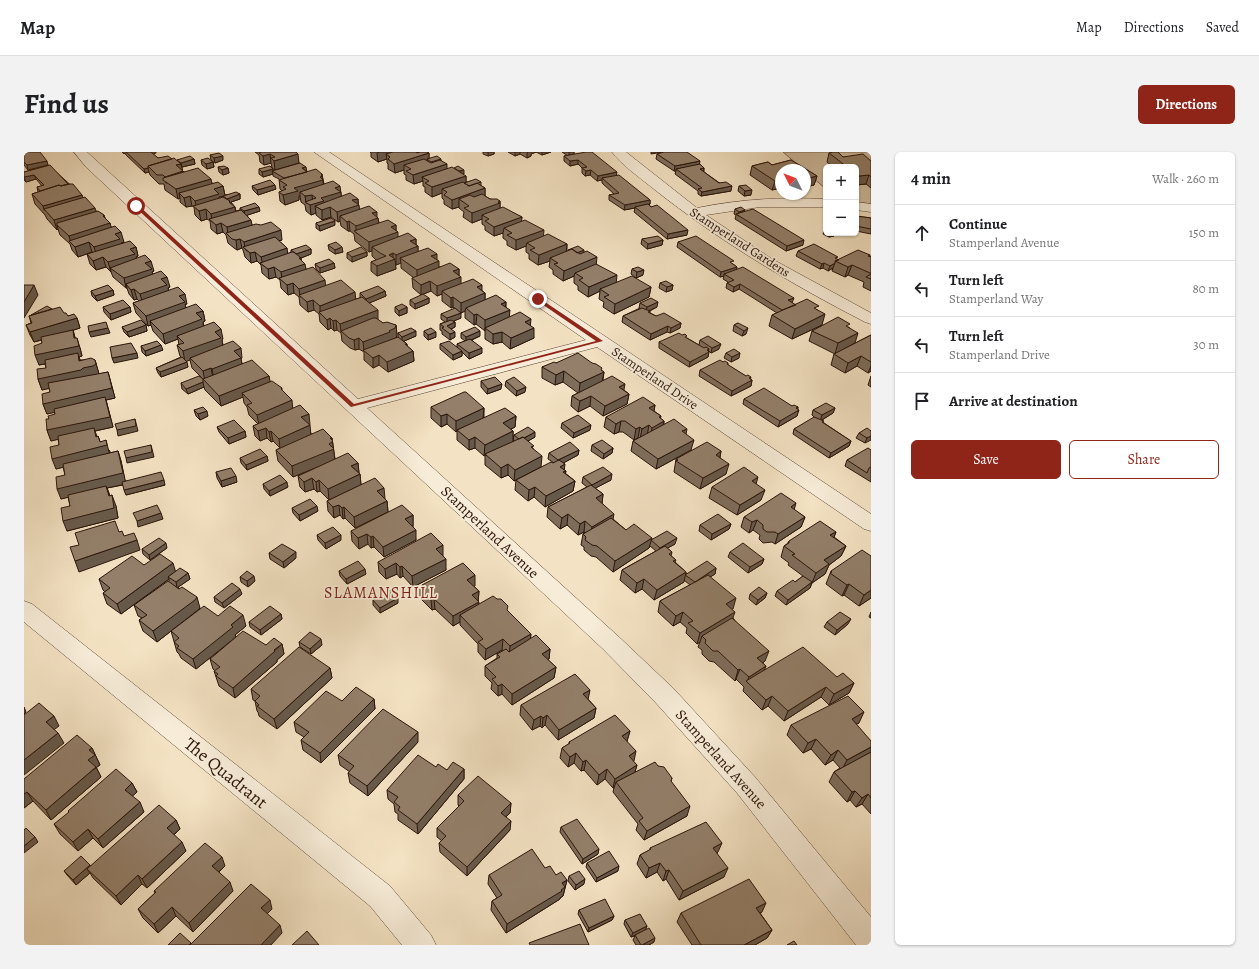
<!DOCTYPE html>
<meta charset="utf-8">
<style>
body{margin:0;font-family:Alegreya,serif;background:#f2f2f2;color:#202124}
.controls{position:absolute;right:12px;top:12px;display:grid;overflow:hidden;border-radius:6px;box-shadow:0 1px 3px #0004}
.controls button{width:36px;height:36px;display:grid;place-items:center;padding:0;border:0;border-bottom:1px solid #e0e0e0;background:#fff;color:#202124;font:20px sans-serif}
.compass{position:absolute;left:751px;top:12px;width:36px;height:36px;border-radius:50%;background:#fff;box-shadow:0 1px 3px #0004;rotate:312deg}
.stop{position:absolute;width:12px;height:12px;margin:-9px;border:3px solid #8f2418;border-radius:50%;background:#fff}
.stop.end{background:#8f2418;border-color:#fff;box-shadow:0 1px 4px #0008}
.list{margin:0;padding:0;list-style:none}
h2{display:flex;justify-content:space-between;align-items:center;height:52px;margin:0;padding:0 16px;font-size:17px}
h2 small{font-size:13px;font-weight:400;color:#757577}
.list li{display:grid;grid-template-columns:26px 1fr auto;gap:12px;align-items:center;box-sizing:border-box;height:56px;padding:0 16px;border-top:1px solid #e0e0e0}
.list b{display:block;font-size:15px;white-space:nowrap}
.list p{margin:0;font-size:13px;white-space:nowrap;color:#757577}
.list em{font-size:13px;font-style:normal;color:#757577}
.actions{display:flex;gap:8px;padding:12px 16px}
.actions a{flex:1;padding:9px 0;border:1px solid #8f2418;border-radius:6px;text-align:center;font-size:14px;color:#8f2418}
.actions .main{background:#8f2418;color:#fff}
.icon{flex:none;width:22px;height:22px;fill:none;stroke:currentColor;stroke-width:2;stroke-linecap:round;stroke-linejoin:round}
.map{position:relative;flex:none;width:847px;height:793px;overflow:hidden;border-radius:6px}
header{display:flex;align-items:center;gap:24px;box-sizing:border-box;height:56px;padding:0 20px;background:#fff;border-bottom:1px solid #e0e0e0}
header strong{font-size:19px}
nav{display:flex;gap:22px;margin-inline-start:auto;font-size:14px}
.intro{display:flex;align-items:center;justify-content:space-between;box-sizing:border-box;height:96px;padding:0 24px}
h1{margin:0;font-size:28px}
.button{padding:10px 18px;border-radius:6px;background:#8f2418;color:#fff;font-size:14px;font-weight:700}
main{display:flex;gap:24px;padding:0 24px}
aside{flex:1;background:#fff;border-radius:6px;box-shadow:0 1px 3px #0004}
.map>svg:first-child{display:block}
.green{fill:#d1bfa4;stroke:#7e6a57}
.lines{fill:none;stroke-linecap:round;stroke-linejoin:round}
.street-casing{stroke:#5d4838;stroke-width:1}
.street{fill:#f7ecd8;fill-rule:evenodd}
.wall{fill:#7e6d5b;stroke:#2b140a}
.shaded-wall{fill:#67594a;stroke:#2b140a}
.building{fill:#937f6a;stroke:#2b140a}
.route{fill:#8f2418}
.labels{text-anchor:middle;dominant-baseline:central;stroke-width:3.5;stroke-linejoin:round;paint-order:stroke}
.far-street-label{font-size:13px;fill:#2b140a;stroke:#f7ecd8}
.street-label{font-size:15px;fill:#2b140a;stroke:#f7ecd8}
.neighbourhood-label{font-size:16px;letter-spacing:1px;fill:#7a1f14;stroke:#f7ecd8}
.near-street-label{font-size:18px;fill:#2b140a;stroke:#f7ecd8}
</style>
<header>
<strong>Map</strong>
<nav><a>Map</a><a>Directions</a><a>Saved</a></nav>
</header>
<div class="intro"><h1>Find us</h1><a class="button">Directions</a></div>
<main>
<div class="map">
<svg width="847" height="793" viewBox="0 0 847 793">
<rect width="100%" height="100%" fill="#f3e2c3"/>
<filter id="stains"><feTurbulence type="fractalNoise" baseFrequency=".005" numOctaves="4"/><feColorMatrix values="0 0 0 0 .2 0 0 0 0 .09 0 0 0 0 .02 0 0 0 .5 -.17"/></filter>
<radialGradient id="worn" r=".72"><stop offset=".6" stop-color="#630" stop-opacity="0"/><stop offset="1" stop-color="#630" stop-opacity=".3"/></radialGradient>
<path class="green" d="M759,0H847V52L832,50V15H802V37Z"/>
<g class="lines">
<defs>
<path id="street" d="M50,0H63L334,247L562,188L290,0H305L847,362V379L840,377L573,195L343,256L595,485L649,536L731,625L847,765V793H832L713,641L631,550L579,497L62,15Z
M588,0H602L673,56C716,47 758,45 802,47V55H736L682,63L748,107L847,161V172L841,170C767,132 697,90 631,38C619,28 596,12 588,0Z
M832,50L847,52V60L832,58Z
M0,449L8,452L366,734L407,783L412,793H378L346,754L0,470Z"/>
</defs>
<use href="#street" class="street-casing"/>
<use href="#street" class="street"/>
</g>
<path class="wall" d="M0,0L24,13L58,43V46L72,59L80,63L81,66L86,71L87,76L100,90L97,91L112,95L114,104L112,105V106L130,119L128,120L129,122L146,135L144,136L145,139L163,152H161L162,156L179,159L181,169L179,170L180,174L199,187L198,188L199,193L218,206L217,207L218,212L245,224L246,230L258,236V239L269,256L286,273H285L287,282L308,286L311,307L334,311L335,321L336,322L337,333L305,348L296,339L293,340L290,337L281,340L276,335L274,324L295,314L269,325L254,309L252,298L256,296L249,289L247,290L243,286L236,289L231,284L229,274L234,272L225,263L223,255L220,251L219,245L197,254L181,238L180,235L164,242L158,237L157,231L179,227L168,216L166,208L162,209L164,215L137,225L134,221L132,216L157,205L156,204L153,193H155L154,187L141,192L129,179L127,173L124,174L112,161L109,151L115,149L113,147L110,148L105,142L103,136H102L89,125L87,120L82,115L72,118L66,112L63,102L69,101L68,100L54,105L48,98L46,92L36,83L34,77L33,78L23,67L21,63L11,52L8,42L14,40L13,35L18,34L12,27L2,30L0,28V20L23,14L4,18L0,13Z
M98,0H132V1L129,2L134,6L148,7L154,9L153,8L170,7L171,12L158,15V18L160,20L188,31L199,34L201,43L216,42V47L207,50L211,55L212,59L216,58V56L236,59L223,63L228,73L258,88L255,89L263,96V102L267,100V98L287,97V102L277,106V108L282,118L301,134L332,147L336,146V141L361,139L362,144L345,151L354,168L359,171L372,173L373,183L372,186L374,185V181L392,184L380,189L383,192V194L389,199L390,209L364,220L355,213L349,216L340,208V200L335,197L331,198L326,196L318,189L317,181L313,178L310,179L307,176L304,178L296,170L295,162L290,158L284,160L276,153L275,145L270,141L264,143L257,136L256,128L252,125L245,127L238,121L237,113L233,109L227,111L221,105L219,98L218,96L213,98L210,96L204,91L202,83L199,80L193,82L187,77L186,69L183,67L177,69L171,63L170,55L168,54L162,55L156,50V46L154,47L141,38L140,32H135L126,23L125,20L121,21L102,3L101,1L100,2Z
M231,0H272L275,11L283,20L298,22L300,32L317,40V45L334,47L335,58L353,65L354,66L355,71L372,73V79L374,85L392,87V93L394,94V100L413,108L415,115L435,117V123L437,132L458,139L461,141V148L482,150V155L485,165L506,173L510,186L486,197L478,190L469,192L461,187V179L452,172L450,173L441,166V159L437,161L429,155L427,156L418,149V142L413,144L407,139L397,143L389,136L388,126H390L377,116V111L372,113L371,112L372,117L353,124L347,119V110L352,108L348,104V99L345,100L331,89L330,82L326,79H324L317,74L316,69L314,70L307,65L298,68L292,63V61L287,63L282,59L281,53L277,50L276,44H275V48L261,53L256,49L255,40L258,39L256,37L255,27L249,24V22L239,25L235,22V17L250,19L251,18L248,16L247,11L240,13L236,10L235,3Z
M346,0H403L405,1V7H417V8L423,17L442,24V30H457V34L461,36V44L466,47L476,49V56L498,65L497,70L519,84L543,92V99L560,100L592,131L627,135L625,145L590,162L579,155L580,150L575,147L576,139L564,145L554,138V134L550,131V124L539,129L529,122V118L525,115L526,109L514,113L505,107V102L502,100V94L492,98L483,93V89L479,86V81L470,84L461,78V74L458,72V67L448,71L439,65L440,60L435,56V55L428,57L420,52V48L418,46V41L408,45L401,40V35L399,34V29L390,32L382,28V23L380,22V18L371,21L364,17V12L363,11V7L354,10L347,5V1Z
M459,0H470V2L464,4L459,2Z
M484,0H527L518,3L512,0L507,2V4L503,6L496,2L491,4Z
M538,0H550V2L546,3L592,23L626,48V52L625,53L663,83L643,87L610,60L611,56L600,58L585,48V43L590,42L578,31V28L573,29L566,23L561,24L558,21V16L554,12L546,14L540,9V4H544Z
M805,1L819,5L847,9V36L842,32L832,33V15H809L803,10Z
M633,2L675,13L680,16V20L707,39L677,44L674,42V39L651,22L652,19H650L632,7Z
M186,3L199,8L191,11L187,8Z
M177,8L189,10L190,15L183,17L178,13Z
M767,8L793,24L790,33L781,35V18H757V36L748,38L726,23L728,14L744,10L748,13Z
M194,15L204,16L205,21L199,23L195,20Z
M228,34L252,37L234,43L229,38Z
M715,34L727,43L720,44L714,39Z
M711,57L721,60L779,93L762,99L711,67L712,63L710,62Z
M832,64L847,66V82L832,79Z
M292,71L311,73L296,79L292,76Z
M801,77H802V81H811L810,84L805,85L799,82Z
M618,87L639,88L638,93L623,97L617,92Z
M654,90L709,112L713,115L712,117L771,153L794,158L798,173L768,187L745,174L748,163L753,161L715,137L709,140L702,136L703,131L704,130L699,127L700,124L696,125L653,95Z
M304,93L319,100L311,102L305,98Z
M774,99L815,108L846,103V105H847V139L839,135L840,130L824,123L821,125L808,119L809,116L804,119L799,116L796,117L772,104Z
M343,100V104L328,110L323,106V101Z
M310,111L311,116L296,121L292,117L291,112Z
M608,117L619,123L612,126L607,122Z
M636,131L649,133L648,138L642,140L635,136Z
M89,138L90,143L73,149L68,144L67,139Z
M405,146V151L391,157L386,153V148Z
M616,151L633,155L626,159V161L632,164L657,171L656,176L646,181L643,180L626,188L598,170L599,164L616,156H615Z
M79,155H106L107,160L87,168L80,160Z
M371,155H383V161L375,164L371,160Z
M28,157L44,164L53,166L56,176L47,179L49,178L51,186L56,196L58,204L55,205L56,208H71L75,222L84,220L91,246L82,248L89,275L71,279L73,285L74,284L76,290L86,299V301L94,299L97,309L101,329L141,333L102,343L99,333L83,336L86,344L92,354L94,366L43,379L46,354L44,345L37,347L41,323L39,315L32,317L35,293L34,287L27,289L23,278L25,267L31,262L30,260L23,262L19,252L26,240L25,236L18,238L14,227L22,216L21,212L15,213L18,191V188L10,190L6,183L2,173L7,171L5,164Z
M417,162L437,166L429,169L431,170V175L427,177L431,185L426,188L418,182V179L416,178V172L421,170L417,167Z
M714,171L722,182L718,184L709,179L710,173Z
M122,173L123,179L105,185L100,180L98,175Z
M825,175L831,191L811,202L785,189L788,179Z
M400,179L412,185L404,188L400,184Z
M437,181L456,184L448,188L458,201L445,207L438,200V204L429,208L416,197V192L433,195V192L441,189L437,186Z
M847,183V219L844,221L833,214L821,221L807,213L810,202Z
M663,186L675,193L676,188L695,197L687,201L685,199L684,205L665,215L635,196V190Z
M117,194L139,198L122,204L118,200Z
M702,201L715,206L707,210L700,206Z
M699,210L704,211V213L728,228L727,234L707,244L675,224L676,218Z
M532,211L577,218L580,220L579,228L600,238L605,242L603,252L579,264L566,254L554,260L547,254L548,244L554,241L539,230L531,233L518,226V215Z
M847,224V235L844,233Z
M457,229L477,237L463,242L457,235Z
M482,229L501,240L492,244L481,234Z
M720,247L774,255L773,264L754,275L719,252Z
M631,253L630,259L637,264L636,266L640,269V273L662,282L667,298L632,317L607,299L609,289L614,286L610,288L599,280H595L590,282L580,275L582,265Z
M407,255L460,256V266L492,264L491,275L487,277L489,279V289H490L489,288L490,283L511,285L504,289L510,298L517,315L490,329L484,323L477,326L461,313V303L460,304L451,296L445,298L433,288V279L432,280L423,272L417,275L407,266Z
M811,256L809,261L798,268L800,271L827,289L825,294L805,306L769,282L770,277L791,266L788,263L789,258Z
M170,258L184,264L176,268L172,264Z
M538,271L566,278L549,286L537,276Z
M193,275L221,279L222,285L205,292L195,280Z
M847,279L841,291L832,286L835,281Z
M568,293L589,296L588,301L579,307L567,299Z
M555,298L554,303L539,311L540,318L542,319L541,321L551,329L549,339L521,355L510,345L504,349L491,338L492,328L530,311L524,307L525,301Z
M847,298V330L821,314L823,308Z
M697,299L696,306L702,322L676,337L650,320L652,307Z
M243,304L244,309L223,318L217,311L216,306Z
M192,320L213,330L198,335L193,326Z
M559,325L587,328L571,336L579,342L578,351L589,367L602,378L628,386L627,388L651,392L643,396L648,400L647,404L652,408L651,410L662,420V422L692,416L691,422L686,425L709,457H707L709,466L741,509L739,511L742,514L740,518L813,525L830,531L825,541L805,553L797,545L760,569L744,554L738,558L719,539L720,535L712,527L711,529L690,510L685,509L678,502V498L674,495L676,490L673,492L662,481L663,476L656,470L649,474L634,460L636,449L666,433L660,428V430L630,448L618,437L611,441L596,428L598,418L632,399L626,394L625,396L589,420L572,405L567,404L560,398V395L557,393L559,382L561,381L560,380L554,383L543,373L536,377L523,365L524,355L563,335L558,331Z
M239,332L264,335L246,344L240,337Z
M732,332L737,348L713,363L685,346L688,335Z
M361,347L363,349L364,360L331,376L321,366L319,367L316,363L310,366L304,359L303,349Z
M268,356L294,359L276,369L269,361Z
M770,358L781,365L777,375L751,392L748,390L739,391L735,387L736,383L729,378L725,381L717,375L720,365Z
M389,363V374L392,388L360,405L350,395L347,396L344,392L335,397L328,389L327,379Z
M707,372L705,377L687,388L675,379L676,373Z
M812,380L810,385L822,394L817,404L805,413L801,422L788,431L786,436L762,453L751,444L753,439L771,430L779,424L764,413L765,411L757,405L760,394L763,392L765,389Z
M293,383L317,388L302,397L294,388Z
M143,396L126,408L119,402L118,397Z
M706,400L740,407L738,412L724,421L704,405Z
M245,401L272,406L260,416L246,407Z
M419,404L422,418L389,435L379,424L376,426L373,422L362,427L355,420L354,410Z
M120,413L152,420L164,421L166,427L154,435L176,456L174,458L133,490L119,479L115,468L118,466L114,464L110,453L145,429V427L97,462L83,452L79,441L81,440L79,438L75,427Z
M315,419L342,422L323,432L316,424Z
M807,419L847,446L835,454L820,443L818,444L802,432Z
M216,425L231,429L224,435L217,430Z
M398,433L451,434H450L455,439L454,452L483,458L507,482L506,486L526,497L525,507L524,508L532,515L530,526L488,553L478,542L474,544L467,537L468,531L461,524V514L473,506V502L479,499L478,498L461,508L454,500V492L436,473V470L429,474L411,457L408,458L396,446V436L398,435Z
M743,441L741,446L732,453L725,447L726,442Z
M218,442L200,456L191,450L190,445Z
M349,448L374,451L356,461L349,453Z
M847,460V466L845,465Z
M257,462L258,467L237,483L226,475L225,470Z
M194,464L222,474L211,483L212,485L172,517L157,506L155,502L153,500L147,479Z
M803,470L824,472L811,483L800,475Z
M275,490L298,493L287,502L276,495Z
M258,492L260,502L253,508V510L211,546L195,534L190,519H191L189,517L186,507L242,493Z
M306,516L308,526L253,577L235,564L234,560L233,559L231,549L229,548L227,537Z
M350,547L351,557L297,611L279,598L277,588L280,585L272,580L270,570L318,549Z
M564,547L572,556L570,566L534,588L521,573L518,576L516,574L508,578L496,563L497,553Z
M835,571L832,572L847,600V662L838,652L832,655L826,648L823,650L805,630L810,620L816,616L809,608L801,613L787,597L779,601L763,583L767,573Z
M606,579L603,589L609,609L613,613L611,620L634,614L648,626L647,630L663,664L620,688L612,678L614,672L589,640L590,636H589L581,627L573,633L560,618L557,619L550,611L544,615L536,606L538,596L545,592V590Z
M394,590L344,644L326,631L324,621L326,620L316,613L314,603Z
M68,596L76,613L72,615L77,625L27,668L9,649L0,656V627Z
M412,615L423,618L440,617V627L394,682L374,668V662L371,660L370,652L364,647L363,638Z
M108,631L113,640L108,644L120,660L79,696L69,686L54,699L36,682L30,672Z
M434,643L487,651L486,661L482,665L486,678L443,724L416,700L415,691L418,689L413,685V676L435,654L434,653Z
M152,668L156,677L150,683L162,699L123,736L118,732L97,753L69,726L66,721L52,733L43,723L40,719L67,714Z
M537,675L574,702L558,712L536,680Z
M626,696L694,700L693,701L700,725L655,748L642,727L639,729L633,720L622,726L613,712L616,703L626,698Z
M563,711L594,719L572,730L562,715Z
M201,714L195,720L209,739L169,780L152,764L134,781L119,766L114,757L131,741L130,739Z
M465,723H532L543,728L539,744L536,746V747L482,781L467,758L468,749L473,746L464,732Z
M545,724L560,732L551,738L544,729Z
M555,758L590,764L588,768L564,780L554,762Z
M738,760L736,761L748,778L743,786L731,793H668L653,770L657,761Z
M601,768L623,774L621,778L630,790L625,793H612L609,788L611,784L607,785L600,772Z"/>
<path class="shaded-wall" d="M355,0H385L366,5L362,2L363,7L354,10L353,1Z
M464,0H470V2L464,4Z
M491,0H496V2L491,4Z
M504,0H512L507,2V4L503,6V1Z
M518,0H527L518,3Z
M545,0H550V2L545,4Z
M627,0H639L627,2Z
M405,1V8L403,7V10L380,13V18L371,21L370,12Z
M246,2L247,11L240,13L239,4Z
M274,2L275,11L251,18L250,9Z
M199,4V8L191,11L190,6Z
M170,7L171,12L158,15L157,11Z
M554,8V12L546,14V9Z
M23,9L24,13L4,18L3,13Z
M676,9L675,14L652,17V19H650L651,14Z
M189,10L190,15L183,17L182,12Z
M157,12L161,29L142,31L141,25L152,13Z
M423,12V21L398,25L399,29L390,32L389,23Z
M282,15L283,20L278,16Z
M124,16L125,20L121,21L120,17Z
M204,16L205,21L199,23L198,18Z
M680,16L679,20L676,17Z
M249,17L250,20L248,19L249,22L239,25L238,20Z
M440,18V22L434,20Z
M567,18L566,23L561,24L562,19Z
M593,20L592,25L578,26V28L573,29L574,24Z
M298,22L300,37L276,40V44H275V48L261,53L259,43L270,36Z
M10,23L12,27L2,30L0,25Z
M845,23L842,32L832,33L835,24Z
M442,24V32L418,37V41L408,45V35Z
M793,24L790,33L781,35V27Z
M187,27L189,36L155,41L156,46L154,47L152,37Z
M757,27V36L748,38L751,29Z
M251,33L252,37L234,43L233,38Z
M199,34L201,44L195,45L196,51L173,57L171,49L190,37Z
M316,34L318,49L306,55L307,65L298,68V58L291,54L292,61L287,63L286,53L297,46L311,36Z
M708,34L707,39L677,44L678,40Z
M461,36V46L435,47V55L428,57V48Z
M728,38L727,43L720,44L721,39Z
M216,42V47L207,50V56L211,55L212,64L188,70L187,62L203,47Z
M58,43L60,53L20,58L19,54Z
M288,43L289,52L282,51L281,44Z
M166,44L168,54L162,55L160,46Z
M334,47V53H335L336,62L316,64V69L314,70L313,60L328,48Z
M626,48V52L612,55H611V56L600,58L601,53Z
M476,49V61L458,63V67L448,71V61Z
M235,55L236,59L221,64L220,59Z
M71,56L74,65L33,73L34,77L33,78L30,68Z
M182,57L183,67L177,69L175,59Z
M721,58L720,62L714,64L715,60Z
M353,60V66H354L355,76L332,81V74L348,61Z
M80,63L83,72L86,71L89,81L47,91L45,84L79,64Z
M498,65L497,74L480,76L479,81L470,84V75Z
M227,68L229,77L204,83L203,75Z
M311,69V73L296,79L295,74Z
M325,69L326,79H324L323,70Z
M197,71L199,80L193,82L192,73Z
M372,73V80H374V89L348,95V99L345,100V90L367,75Z
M257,78L258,88L223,99L221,97L220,90Z
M520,78L519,88L503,91L502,94L492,98V88Z
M664,78L663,83L643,87L644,82Z
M97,80L100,90L97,91L99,96L73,105L70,95L91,82Z
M806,81H811L810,84L805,85Z
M216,87L218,96L213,98L212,88Z
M392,87V95L394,94V104L376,106L377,111L372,113V103L386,89Z
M639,88L638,93L623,97L624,92Z
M780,88L779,93L762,99L763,94Z
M65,90L68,100L54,105L51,95Z
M543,92L542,102L526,106V109L514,113L515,103Z
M112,95L114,104L112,105L114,111L86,116L87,120L84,110L106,97Z
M318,95L319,100L311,102V98Z
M263,96L264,106L239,113L237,105Z
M287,97V102L277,106L278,113L281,112L283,122L258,128L257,120L272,102Z
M560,98V103L550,102Z
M231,100L233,109L227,111L226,101Z
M343,100V104L328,110V105Z
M369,101V108L371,107L372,117L353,124V114L365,103Z
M413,102V110L415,109V119L393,128V118L407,104Z
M79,105L82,115L72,118L69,109Z
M573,105L572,115L551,121L550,124L539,129L540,119Z
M127,109L130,119L128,120L130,127L102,132L103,136H102L100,126L121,111Z
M310,111L311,116L296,121V116Z
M800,111L799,116L796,117L798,112Z
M811,111L809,116L804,119L806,114Z
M828,113L824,123L821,125L824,115Z
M250,115L252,125L245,127L244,117Z
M713,115L712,120L700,122V124L696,125L697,120Z
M435,117V126L437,125V135L418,139V142L413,144V134L429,119Z
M620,118L619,123L612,126L613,120Z
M593,123L592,133L576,137V139L564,145L565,135Z
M143,125L146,135L144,136L146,143L119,152L116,142L137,127Z
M301,128L302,138L276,145L275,137Z
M406,129L407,139L397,143V133Z
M269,131L270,141L264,143L263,133Z
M716,132L715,137L709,140L710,135Z
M10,133L14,143L0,166V150Z
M458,133V142L461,141V151L442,156L441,159L437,161V151L453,135Z
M649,133L648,138L642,140L643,135Z
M627,135L625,145L590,162L591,152Z
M110,137L113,147L110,148L107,138Z
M89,138L90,143L73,149L71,144Z
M361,139L362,144L343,152L342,147Z
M331,140L332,150L296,162V154Z
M161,142L163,152H161L163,160L126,169L127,173L124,174L122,164L155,144Z
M429,145V155L427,156V146Z
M405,146V151L391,157V152Z
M770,146L768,151L764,148Z
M289,148L290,158L284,160L283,150Z
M482,150L481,160L477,152Z
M634,150L633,155L622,160L623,155Z
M106,155L107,160L87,168L86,162Z
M383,155V161L375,164V159Z
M354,158V168L317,180L316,172Z
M486,158L485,168L461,176V179V168Z
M179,159L181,169L179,170L180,178L153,184L154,187L141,192L139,182L172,161Z
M437,161V166L423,172V166Z
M453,162L452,172L450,173V163Z
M801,162L798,173L768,187L771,177Z
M53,166L56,176L10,190L6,180Z
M306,166L307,176L304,178L303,168Z
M507,167L506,177L501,170Z
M312,168L313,178L310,179L309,169Z
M431,170V175L423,179V174Z
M657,171L656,176L646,181L647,176Z
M122,173L123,179L105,185L103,180Z
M372,173L373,183L372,186L340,199L339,190L365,179Z
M644,174L643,180L626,188L627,182Z
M84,176L86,181L67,185L65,180Z
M510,176V186L486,197L487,186Z
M724,176L722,182L718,184L720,179Z
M197,177L199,187L198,188L199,196L166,206V208L161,210L159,199L191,180Z
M49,178L52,189L53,186L56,196L58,204L55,205L59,216L71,208L75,222L61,229L18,238L14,227L55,209L54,205L15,213L11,203L50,186Z
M392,179V184L378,190V185Z
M456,179V184L442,190V185Z
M412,180V185L404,188V183Z
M431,180V185L426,188V182Z
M478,180V190L469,192V182Z
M834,181L831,191L811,202L814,191Z
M335,186V197L331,198L330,188Z
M381,192H383V201L389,199L390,209L364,220L363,210Z
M697,192L695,197L687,201L688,196Z
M137,193L139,198L122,204L121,199Z
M217,196L218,206L217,207L219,216L190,227L188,217L210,199Z
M458,196V201L445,207V201Z
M685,197L684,200H685L684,205L665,215L666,210Z
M438,199V204L429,208V203Z
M113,201L114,206L90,211L88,206Z
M716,201L715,206L707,210L708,205Z
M355,203V213L349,216V206Z
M837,204L833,214L821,221L824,211Z
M163,210L164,215L137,225L136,220Z
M847,214V219L844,221Z
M187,216L189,226L181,229L179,219Z
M540,219L539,230L531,233L532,223Z
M84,220L91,246L82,248L89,275L71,279L73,286L74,284L78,295L82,288L86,304L32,317L28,307L70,279L27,289L23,278L82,249L23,262L19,252Z
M580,220L578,230L555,241L556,231Z
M245,224L247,234L218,241L219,245L197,254L195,244Z
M727,225L726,229L728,228L727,234L707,244L708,239Z
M179,230L180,235L164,242L162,237Z
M478,232L477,237L463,242L464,237Z
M601,232L599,243L595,235Z
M502,235L501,240L492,244L493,239Z
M605,242L603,252L579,264L581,254Z
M567,244L566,254L554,260L556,249Z
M268,248L269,259L235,273L233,263Z
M631,253L629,264L625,256Z
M774,255L773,260L775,258L773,264L754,275L756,269Z
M460,256L459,267L433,278V279L432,280V269Z
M811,256L809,261L796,269L798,263Z
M183,259L184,264L176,268L174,262Z
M285,262L286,273L279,276L277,265Z
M423,262V272L417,275V264Z
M492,264L491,275L479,281V271Z
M637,264L635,272L640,269L638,280L626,286L628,276L635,265Z
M111,267L114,279L94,284L93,278Z
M597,269L595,280L590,282L592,272Z
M286,273L287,284L256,297L255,287Z
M567,273L566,278L549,286L550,281Z
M625,273L623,284L616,287L618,277Z
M616,275L614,286L610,288L612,277Z
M242,276L243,286L236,289L234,279Z
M663,277L661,287L658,279Z
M221,279L222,285L205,292L204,286Z
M247,279L249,289L247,290L245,280Z
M489,279V290L460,304L461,293Z
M511,280V285L497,293V288Z
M847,284V288L841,291L843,286Z
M451,285V296L445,298V288Z
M306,286H308L311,308L269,325L268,314L305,292Z
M670,288L667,298L632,317L634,307Z
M827,289L825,294L805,306L807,301Z
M127,293L130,305L103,311L102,306Z
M589,296L588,301L579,307L580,302Z
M555,298L554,303L534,314V308Z
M94,299L97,309L102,332L83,336L86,344H85L83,336L37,347L33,337Z
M697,299L695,310L692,303Z
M243,304L244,309L223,318L222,313Z
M518,304L517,315L490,329L491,318Z
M334,311L335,321L327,314Z
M484,312V323L477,326V316Z
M541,312L540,320L542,319L540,330L536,315Z
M705,312L702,322L676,337L679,326Z
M336,322L337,333L305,348L304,337Z
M588,322L587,328L568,338V333Z
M212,324L213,330L198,335L197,329Z
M734,325L731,336L728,329Z
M288,326L290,337L281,340L280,330Z
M140,328L141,333L102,343L100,338Z
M295,328L296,339L293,340L292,330Z
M551,329L549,339L521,355L522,344Z
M263,330L264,335L246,344L245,339Z
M511,335L510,345L504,349L505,338Z
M360,336L361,347L354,350L353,339Z
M741,338L737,348L713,363L716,353Z
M579,342L578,353L572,346Z
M88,343L92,354L94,366L43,379L39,369Z
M363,349L364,360L331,376L330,365Z
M772,351L769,362L767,355Z
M315,353L316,363L310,366L309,355Z
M293,354L294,359L276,369L275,363Z
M320,355L321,366L319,367L318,356Z
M137,361L139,367L114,375L113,369Z
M544,362L543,373L536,377L538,366Z
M590,362L588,372L566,385L568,375Z
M389,363V374L382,378L381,367Z
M781,365L777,375L751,392L754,382Z
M733,368L729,378L725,381L728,370Z
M561,369L560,380L554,383L556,372Z
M707,372L705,377L687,388L688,382Z
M392,378V388L360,405L359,395Z
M812,380L808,390L806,383Z
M343,382L344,392L335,397L334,386Z
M317,383V388L302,397L301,391Z
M349,384L350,395L347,396V385Z
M628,386L625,396L589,420L591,409Z
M653,386L651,392L635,401L636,396Z
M113,388L116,398L55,420L51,409Z
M142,391L143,396L126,408L125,403Z
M419,393V404L412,397Z
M822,394L817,404L805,413L801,422L788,431L792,421L800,408Z
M272,400V406L260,416L259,410Z
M422,407V418L389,435L388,424Z
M740,407L738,412L724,421L726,415Z
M149,411L152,421L144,425L145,427L97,462L93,452Z
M372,411L373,422L362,427L361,417Z
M378,414L379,424L376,426V415Z
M692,416L691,422L669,436L671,430Z
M341,417L342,422L323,432L322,427Z
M662,420L660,430L630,448L633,438Z
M164,421L166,427L153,436L152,430Z
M451,423V434L443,438V428Z
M230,424L231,429L224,435L223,429Z
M620,427L618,437L611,441L613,431Z
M788,430L786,436L762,453L764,448Z
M825,432L820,443L818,444L823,433Z
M216,437L218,442L200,456L198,451Z
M847,438V446L835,454L840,443Z
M455,439L454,450L448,443Z
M743,441L741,446L732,453L734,448Z
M173,445L176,456L174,458L133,490L129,479Z
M374,446V451L356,461V456Z
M712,446L709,457L699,462L702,452Z
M410,447L411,457L408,458L407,448Z
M455,450L454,460L436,463V470L429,474V464Z
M659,460L656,470L649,474L652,464Z
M711,460L707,471L678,484L676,490L673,492L676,481Z
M257,462L258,467L237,483L236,478Z
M219,463L222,474L211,483L212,485L172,517L169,507L207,473Z
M827,467L824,472L811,483L813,478Z
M507,482L506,493L485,505L486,494Z
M297,487L298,493L287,502L286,497Z
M479,487L478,498L461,508L462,497Z
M258,492L260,502L253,508V510L211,546L209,536Z
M526,497L525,507L517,512L518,502Z
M745,499L741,509L730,517L733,506Z
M742,514L738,524L723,530L725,525Z
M532,515L530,526L488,553V542Z
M306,516L308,526L253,577L250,567Z
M716,517L712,527L711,529L714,518Z
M830,531L825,541L805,553L810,542Z
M478,532V542L474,544V534Z
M802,535L797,545L760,569L764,559Z
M566,538L564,548L559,542Z
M748,544L744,554L738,558L742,548Z
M350,547L351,557L297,611L296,601Z
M0,555L2,560L0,562Z
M572,556L570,566L534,588L535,578Z
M840,560L835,571L822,577L828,567Z
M523,563L521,573L518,576L519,566Z
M30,564L35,574L27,580L22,570Z
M517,564L516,574L508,578L510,568Z
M606,579L603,589L595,594L598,584Z
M394,580V590L344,644L343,634Z
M34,581L40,591L0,623V608Z
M792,587L787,597L779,601L784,591Z
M847,595V600L818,618L823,608Z
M68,596L76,613L69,618L64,608L65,598Z
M814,598L809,608L801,613L807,603Z
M612,599L610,609L602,614L605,604Z
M552,601L550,611L544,615L546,605Z
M562,608L560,618L557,619L559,610Z
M613,613L610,623L592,630L590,636H589L591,627Z
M72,615L77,625L27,668L22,658Z
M440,617V627L394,682L393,672Z
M583,617L581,627L573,633L575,623Z
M108,631L113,640L105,647L101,638Z
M831,639L826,648L823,650L828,640Z
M3,640L9,649L0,656V642Z
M844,642L838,652L832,655L838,646Z
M116,650L120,660L79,696L74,687Z
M487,651L486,661L476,670L477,661Z
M666,654L663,664L620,688L623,679Z
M152,668L156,677L147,685L143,676Z
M487,669L486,678L443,724V715Z
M64,677L69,686L54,699L49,690Z
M11,685L14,690L0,701V694Z
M158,690L162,699L123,736L118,727Z
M698,691L694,700L685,705L689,696Z
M575,697L574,702L558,712L559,707Z
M198,705L201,714L191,723L188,714Z
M636,711L633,720L622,726L625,716Z
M66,713L69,718L63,717L66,721L52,733L49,728Z
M595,714L594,719L572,730L573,726Z
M704,716L700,725L655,748L659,739Z
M645,718L642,727L639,729L642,719Z
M114,723L118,732L97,753L92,744Z
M561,727L560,732L551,738L552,733Z
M543,728L539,744L536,746V747L482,781L483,772Z
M206,730L209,739L169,780L165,771Z
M246,748L248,757L240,765L237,756Z
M742,751L738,760L728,765L732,756Z
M148,755L152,764L134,781L130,772Z
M590,764L588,768L564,780L565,776Z
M256,773L258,781L247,793H237Z
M623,774L621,779L607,785L609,781Z
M748,778L743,786L731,793H720Z
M631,786L630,790L625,793H618Z"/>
<path class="building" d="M0,0H16L23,9L3,13L0,10Z
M102,0H127L134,6L144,4L148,7L124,14V16L120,17Z
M237,0H272L274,2L250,9L247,6L251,5L246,2L239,4L235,1Z
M369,0H392L393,1L396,0H403L405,1L370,12L364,7L366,5L362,2Z
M562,0H568L593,20L574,24L567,18L562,19L558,16L563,15L554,8L546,9L540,4Z
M640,0H663L676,9L651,14L633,2Z
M809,0H814L819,5L839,2L847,9V25L845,23L835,24L832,22V15H823L805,1Z
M195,1L199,4L190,6L186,3Z
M166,4L170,7L157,11L153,8Z
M413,4L417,7L407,10L403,7Z
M150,6L157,12L152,13L159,19L141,25L139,23H133L124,14Z
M184,6L189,10L182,12L177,8Z
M400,7L407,11L416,8L423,12L389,23L382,19L387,17L380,13Z
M767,8L793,24L781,27V18H757V27L751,29L728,14L744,10L748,13Z
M276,11L282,15L278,16L283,20L260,26L248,19Z
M676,12L680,16L676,17L695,31L702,30L708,34L678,40L674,37L678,36L652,17Z
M26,13L44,32L36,34L35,33L16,39L13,35L20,33L10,23L0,25V20Z
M200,14L204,16L198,18L194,15Z
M246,14L249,17L238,20L235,17Z
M434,14L440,18L435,19L430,16Z
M428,15L442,24L408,35L401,31L405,29L398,25Z
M174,16L187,27L152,37L139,28V26Z
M292,17L298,22L297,23L299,24L296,25L299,28L270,36L274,39L259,43L255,40L262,37L259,35L263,33L255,28Z
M595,23L626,48L601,53L585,43L595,41L578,26Z
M452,27L457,30L445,34L440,31Z
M246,28L251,33L233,38L228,34Z
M309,29L316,34L311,36L317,40L297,46L300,49L286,53L281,50L292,46L288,43L281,44L276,40Z
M194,30L199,34L190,37L195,42L171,49L166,44L160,46L155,41Z
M439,30L445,34L453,31L461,36L428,48L420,43L423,40L418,37Z
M46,32H49L58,43L19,54L8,42L35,33L37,34Z
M722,33L728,38L721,39L715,34Z
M212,40L216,42L203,47L199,44Z
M326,41L334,47L328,48L335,53L313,60L306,55L298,58L291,54Z
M458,42L466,47H473L476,49L474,50L476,51L448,61L440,56L445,54L435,47L446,43L450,45Z
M61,45L71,56L30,68L20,57Z
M199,45L206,49L205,50L211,55L187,62L182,57L175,59L169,54Z
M231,51L235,55L220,59L216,56Z
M624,52L627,55L633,53L664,78L644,82L611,55Z
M345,54L353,60L348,61L354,66L332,74L325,69L323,70L316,64Z
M479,55L498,65L470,75L461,69L465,67L458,63Z
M717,55L721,58L715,60L711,57Z
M729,57L780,88L763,94L712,62Z
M217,58L227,68L203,75L197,71L192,73L185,67Z
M74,59L80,63L79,64L86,71L45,84L33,73V71Z
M832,64L847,66V77L832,74Z
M307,66L311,69L295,74L292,71Z
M364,68L372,73L367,75L374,80L345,90L330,79Z
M501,68L520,78L492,88L483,83L488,81L480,76Z
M247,70L257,78L220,90L216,87L212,88L208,87L202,81L232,72L237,73Z
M91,74L97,80L91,82L96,87L70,95L65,90L51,95L45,89Z
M384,81L392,87L386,89L394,94L372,103L369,101L365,103L371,107L353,114L347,110L362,104L356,101L348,95Z
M524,82L543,92L515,103L506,98L511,96L503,91Z
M634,84L639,88L624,92L618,87Z
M672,84L710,109L706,110L713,115L697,120L654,90Z
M251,85L263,96L237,105L231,100L226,101L219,95Z
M106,89L112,95L106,97L111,102L84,110L79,105L69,109L63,102Z
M312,90L318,95L311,98L304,93Z
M790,92L814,105L811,106L815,108L811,109V111L806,114L800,111L798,112L774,99Z
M282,93L287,97L272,102L267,98Z
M554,94L560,98L553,101L548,97L544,98Z
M337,95L343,100L328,105L323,101Z
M404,96L413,102L407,104L415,109L393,118L376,106Z
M548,97L556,102L563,99L573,105L540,119L530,112L534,111L526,106Z
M834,98L846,103L844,104L847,105V121H846L828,113L824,115L811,109Z
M268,100H270L277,106H275L281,112L257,120L250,115L244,117L236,111Z
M121,103L127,109L121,111L128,117L100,126L86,116Z
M305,107L310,111L296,116L291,112Z
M426,111L435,117L429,119L437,125L413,134L406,129L397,133L388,126Z
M572,112L593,123L565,135L555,128L559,126L551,121Z
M289,115L301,128L275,137L269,131L263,133L255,126Z
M614,115L620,118L613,120L608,117Z
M719,115L770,146L764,148L772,153L758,158L716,132L710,135L703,131L710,128L700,122Z
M137,119L143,125L137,127L143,133L116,142L110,137L107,138L102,132Z
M847,122V127L842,125Z
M608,124L627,135L591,152L580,145L585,143L576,137Z
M449,127L458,133L453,135L461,141L437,151L429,145L427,146L418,139Z
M317,128L331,140L296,154L289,148L283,150L275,143Z
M642,129L649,133L643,135L636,131Z
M0,133H10L0,150Z
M84,133L89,138L71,144L67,139Z
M354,134L361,139L342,147L336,141Z
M154,135L161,142L155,144L161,150L122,164L109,151Z
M399,142L405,146L391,152L386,148Z
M472,143L482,150L477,152L486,158L461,168L453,162L450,163L442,156Z
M338,145L354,158L316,172L312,168L309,169L306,166L303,168L295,160Z
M627,146L634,150L623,155L616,151Z
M783,147L795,154L790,156L801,162L771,177L748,163Z
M99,148L106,155L86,162L79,155Z
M172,152L179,159L172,161L178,167L139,182L126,169Z
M378,152L383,155L375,159L371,155Z
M23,154L28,157L7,163Z
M36,155L40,161H42L44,164L50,162L53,166L6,180L2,173L8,171L5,164Z
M431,156L437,161L423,166L417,162Z
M618,156L626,159L624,160L632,164L640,161L657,171L647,176L644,174L627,182L599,164Z
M496,160L507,167L501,170L510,176L487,186L478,180L469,182L461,176Z
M814,165L826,172L822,174L834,181L814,191L788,179Z
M349,166H352L359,171L363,170L372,173L371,176L365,179L366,180L339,190L335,186L330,188L325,186L317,179Z
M117,168L122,173L103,180L98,175Z
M427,168L431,170L423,174L431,180L426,182L418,176L420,175L416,172Z
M82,170L84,176L65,180L64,174Z
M190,170L197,177L191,180L197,186L159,199L153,193L160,191L153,184Z
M714,171L724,176L720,179L710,173Z
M451,175L456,179L442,185L437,181Z
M387,176L392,179L378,185L374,181Z
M407,176L412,180L404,183L400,179Z
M49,178L50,186H53L55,194L11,203L10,194L18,191L17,185Z
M655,181L658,183L661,182L663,184L661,185L680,196L682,195L685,197L683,198L685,200L666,210L635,190Z
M847,183V210L837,204L824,211L810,202Z
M684,184L697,192L688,196L676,188Z
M374,185L383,192H381L389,199L363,210L355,203L349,206L339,198Z
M446,187L458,196L445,201L433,192Z
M133,189L137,193L121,199L117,194Z
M209,189L217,196L210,199L217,206L188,217L187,216L179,219L166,206Z
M425,189L438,199L429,203L416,192Z
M107,191L113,201L88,206L86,195Z
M710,197L716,201L708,205L702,201Z
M54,201L55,209L67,206L71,208L72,212L69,214L59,216L57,218L14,227L13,217L22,216L21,208Z
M554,201L568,211L572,212L578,216L577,218L580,220L556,231L540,219L532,223L518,215L530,210L532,211Z
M158,205L163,210L136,220L132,216Z
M228,208L245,224L195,244L179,227Z
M696,208L699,210L701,209L704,211L703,212L722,224L724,223L727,225L725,226L728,228L708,239L676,218Z
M84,220L88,236L19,252L18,242L26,240L24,231Z
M175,224L179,227V230L162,237L157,231Z
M588,224L601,232L595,235L605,242L581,254L567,244L556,249L548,244Z
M471,225L478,232L464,237L457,229Z
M490,225L502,235L493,239L482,229Z
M248,229L258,236L257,237L268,248L233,263L223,253L228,251L218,241Z
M740,236L768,254L770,253L774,255L772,256L775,258L756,269L720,247Z
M440,240H442L460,256L432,269L423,262L417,264L407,255Z
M81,245L86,265L23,278L22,267H25L24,264L31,262L30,257Z
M619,245L631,253L625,256L637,264L635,265L640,269L628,276L625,273L618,277L616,275L612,277L601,269H597L592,272L582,265Z
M802,251L811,256L798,263L789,258Z
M276,253L285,262L277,265L286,273L255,287L247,279L245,280L242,276L234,279L229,274Z
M179,255L183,259L174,262L170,258Z
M481,256L492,264L479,271L489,279L461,293L451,285L445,288L433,278Z
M554,263L567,273L550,281L538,271Z
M790,265L800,269L798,270L827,289L807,301L770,277Z
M111,267L112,274L93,278L91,272Z
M650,267L663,277L658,279L670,288L634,307L609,289Z
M210,268L221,279L204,286L193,275Z
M504,275L511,280L500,286L499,285L495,287L490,283Z
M70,276L72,285L74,284L76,290L82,288L83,293L28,307L26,295L35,293L34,284Z
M843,276L847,279V284L843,286L835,281Z
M299,277L308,286H306L309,289L305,292L310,297L268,314L252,298Z
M499,285L510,294L507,295L518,304L491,318L484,312L477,316L461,302Z
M578,288L589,296L580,302L568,293Z
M546,290L555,298L534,308L525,301Z
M683,290L697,299L692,303L705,312L679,326L652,309L654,308L652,307Z
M127,293L128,300L102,306L100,299Z
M844,296L847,298V315L845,316L843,321L823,308Z
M236,297L243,304L222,313L216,306Z
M94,299L99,321L33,337L32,325L41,323L39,312Z
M324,301L334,311L327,314L336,322L304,337L295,328L292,330L288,326L280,330L274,324Z
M535,308L541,312L536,315L542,319L539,320L551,329L522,344L511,335L505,338L492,328L527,310L529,311Z
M579,315L588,322L568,333L559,325Z
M720,315L734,325L728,329L741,338L716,353L688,335Z
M207,316L212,324L197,329L192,320Z
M137,320L140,328L100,338L98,330Z
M256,323L263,330L245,339L239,332Z
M351,326L360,336L353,339L363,349L330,365L320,355L318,356L315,353L309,355L303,349Z
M567,333L579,342L572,346L590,362L568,375L561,369L556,372L544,362L538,366L524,355Z
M82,334L85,344L88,343L90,356L39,369L37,356L46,354L44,343Z
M757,341L772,351L767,355L781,365L754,382L751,380H743L739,377V373L733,368L728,370L720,365Z
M286,347L293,354L275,363L268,356Z
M133,353L137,361L113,369L109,361Z
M378,353L389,363L381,367L392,378L359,395L349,384L347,385L343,382L334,386L327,379Z
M694,362L707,372L688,382L676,373Z
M587,366L602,378L610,372L628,386L591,409L573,394L568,393L561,388L562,385L559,382Z
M91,369L95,380L98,379L100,384L110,381L113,388L51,409L46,395L55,393L51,381Z
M796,369L812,380L806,383L822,394L800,408L805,412L792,421L768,403L771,402L760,394L765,391V389Z
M309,375L317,383L301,391L293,383Z
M643,379L653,386L636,396L627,388Z
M407,381L419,393L412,397L422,407L388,424L378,414L376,415L372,411L361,417L354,410Z
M135,386L142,391L125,403L118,397Z
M719,391L740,407L726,415L706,400Z
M258,392L272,400L259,410L245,401Z
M641,394L648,400L645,402L652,408L649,409L662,420L633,438L620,427L613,431L598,418Z
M838,398L847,404V438L840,443L825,432L823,433L806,421L808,420L807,419Z
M136,402L149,411L93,452L79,441L86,436L75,427L108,404L120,413Z
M334,409L341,417L322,427L315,419Z
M683,409L692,416L671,430L661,423Z
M439,411L451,423L443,428L455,439L448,443L455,450L429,464L410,447L407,448L396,436L399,434L398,433Z
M156,416L164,421L152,430L144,425Z
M223,419L230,424L223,429L216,425Z
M684,423L712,446L702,452L711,460L676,481L664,471L669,469L659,460L652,464L636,449Z
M779,424L788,430L764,448L753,439L769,428L771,430Z
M144,429L155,437L158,435L173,445L171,448L129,479L115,468L123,463L110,453Z
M208,431L216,437L198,451L190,445Z
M735,435L743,441L734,448L726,442Z
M366,438L374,446L356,456L349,448Z
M469,444L473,447H477L484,454L483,458L507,482L486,494L479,487L462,497L454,490L459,487L436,463Z
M180,454L194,464L206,454L219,463L207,473L209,475L169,507L153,496L155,494L150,490L155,486L147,479Z
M246,454L257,462L236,478L225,470Z
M816,460L827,467L813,478L803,470Z
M708,466L745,499L733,506L742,514L725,525L716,517L714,518L694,499H689L681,491L682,488L678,484Z
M219,479L242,493L250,486L258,492L250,498L251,499L209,536L192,524L194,522L190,519L196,515L186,507Z
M286,480L297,487L286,497L275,490Z
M512,483L526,497L518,502L532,515L488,542L478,532L474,534L468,527L472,525L461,514L476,505L473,502L482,497L485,500Z
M275,495L306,516L250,567L233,554L235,553L231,549L236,544L227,537Z
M779,495L813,525L819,521L830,531L810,542L802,535L764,559L748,544L742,548L722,529Z
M551,522L566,538L559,542L572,556L535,578L523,563L519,566L517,564L510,568L497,553Z
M332,535L350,547L296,601L277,588L285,580L270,570L302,539L318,549Z
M824,544L840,560L828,567L847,589V595L823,608L814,598L807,603L792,587L784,591L767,573Z
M15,551L30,564L22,570L34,581L0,608V563Z
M359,557L394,580L343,634L324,621L330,614L314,603Z
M591,563L606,579L598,584L612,599L605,604L613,613L591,627L583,617L575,623L562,608L559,610L552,601L546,605L538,596L546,591L545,590Z
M53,583L68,596L65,598L71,603L64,608L72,615L22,658L3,640L0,642V627Z
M847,600V646L844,642L838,646L831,639L828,640L810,620Z
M394,603L412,615L414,612L423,618L429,610L440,617L393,672L374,658L376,655L370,650L374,645L363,638Z
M631,610L634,614L640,615L648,626L647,629L666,654L623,679L615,669L619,666L592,630Z
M92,617L108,631L101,638L116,650L74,687L64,677L49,690L30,672L45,660L44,659Z
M454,624L487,651L477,661L487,669L443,715L415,691L422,684L413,676L440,649L434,643Z
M135,653L152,668L143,676L158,690L118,727L114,723L92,744L63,717Z
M553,667L575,697L559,707L537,675Z
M682,670L698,691L689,696L704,716L659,739L645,718L642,719L636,711L625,716L616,703L627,697L626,696Z
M2,676L11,685L0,694V678Z
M181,691L198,705L188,714L206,730L165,771L148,755L130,772L114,757L132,740L130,739Z
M508,697L521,716L526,714L532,723L537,720L543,728L538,731L541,735L537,738L538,739L483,772L468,749L478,743L465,723Z
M585,699L595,714L573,726L563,711Z
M57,704L66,713L49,728L40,719Z
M555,719L561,727L552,733L545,724Z
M725,727L742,751L732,756L748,778L720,793H677L657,761Z
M227,732L246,748L237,756L256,773L237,793H166Z
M581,747L590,764L565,776L555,758Z
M616,762L623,774L609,781L601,768Z
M556,772L565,793H506L505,791Z
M625,776L631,786L618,793H617L611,783Z
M283,779L295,793H268Z
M156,781L167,791L165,793H144Z
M770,789L773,793H763Z"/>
<path class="route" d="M111,53H114L330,252L572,189L512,148V146H515L579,189L327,255L111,55Z"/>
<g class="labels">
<g class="far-street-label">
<text transform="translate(716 90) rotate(33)">Stamperland Gardens</text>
<text transform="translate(631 226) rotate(34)">Stamperland Drive</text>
</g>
<g class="street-label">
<text transform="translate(466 380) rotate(43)">Stamperland Avenue</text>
<text transform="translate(697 607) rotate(48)">Stamperland Avenue</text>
</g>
<g class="neighbourhood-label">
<text x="357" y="441">SLAMANSHILL</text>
</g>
<g class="near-street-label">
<text transform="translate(202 621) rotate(39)">The Quadrant</text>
</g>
</g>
<rect width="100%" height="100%" filter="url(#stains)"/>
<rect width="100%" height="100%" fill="url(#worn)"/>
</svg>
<div class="controls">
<button>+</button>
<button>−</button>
</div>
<svg class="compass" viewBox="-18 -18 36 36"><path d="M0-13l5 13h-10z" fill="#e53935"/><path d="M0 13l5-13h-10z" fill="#757577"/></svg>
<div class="stop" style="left:112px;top:54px"></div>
<div class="stop end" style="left:514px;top:147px"></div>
</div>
<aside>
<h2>4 min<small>Walk · 260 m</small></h2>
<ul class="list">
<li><svg class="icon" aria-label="ahead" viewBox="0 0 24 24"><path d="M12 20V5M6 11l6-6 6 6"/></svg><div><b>Continue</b><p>Stamperland Avenue</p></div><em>150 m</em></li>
<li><svg class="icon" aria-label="left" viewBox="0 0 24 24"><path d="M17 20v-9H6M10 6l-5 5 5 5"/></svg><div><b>Turn left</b><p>Stamperland Way</p></div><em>80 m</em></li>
<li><svg class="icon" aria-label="left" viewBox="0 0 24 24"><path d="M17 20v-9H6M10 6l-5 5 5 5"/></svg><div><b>Turn left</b><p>Stamperland Drive</p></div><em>30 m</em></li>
<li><svg class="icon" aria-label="arrive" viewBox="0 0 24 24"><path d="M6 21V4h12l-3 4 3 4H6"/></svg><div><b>Arrive at destination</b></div></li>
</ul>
<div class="actions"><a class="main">Save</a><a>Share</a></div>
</aside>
</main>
